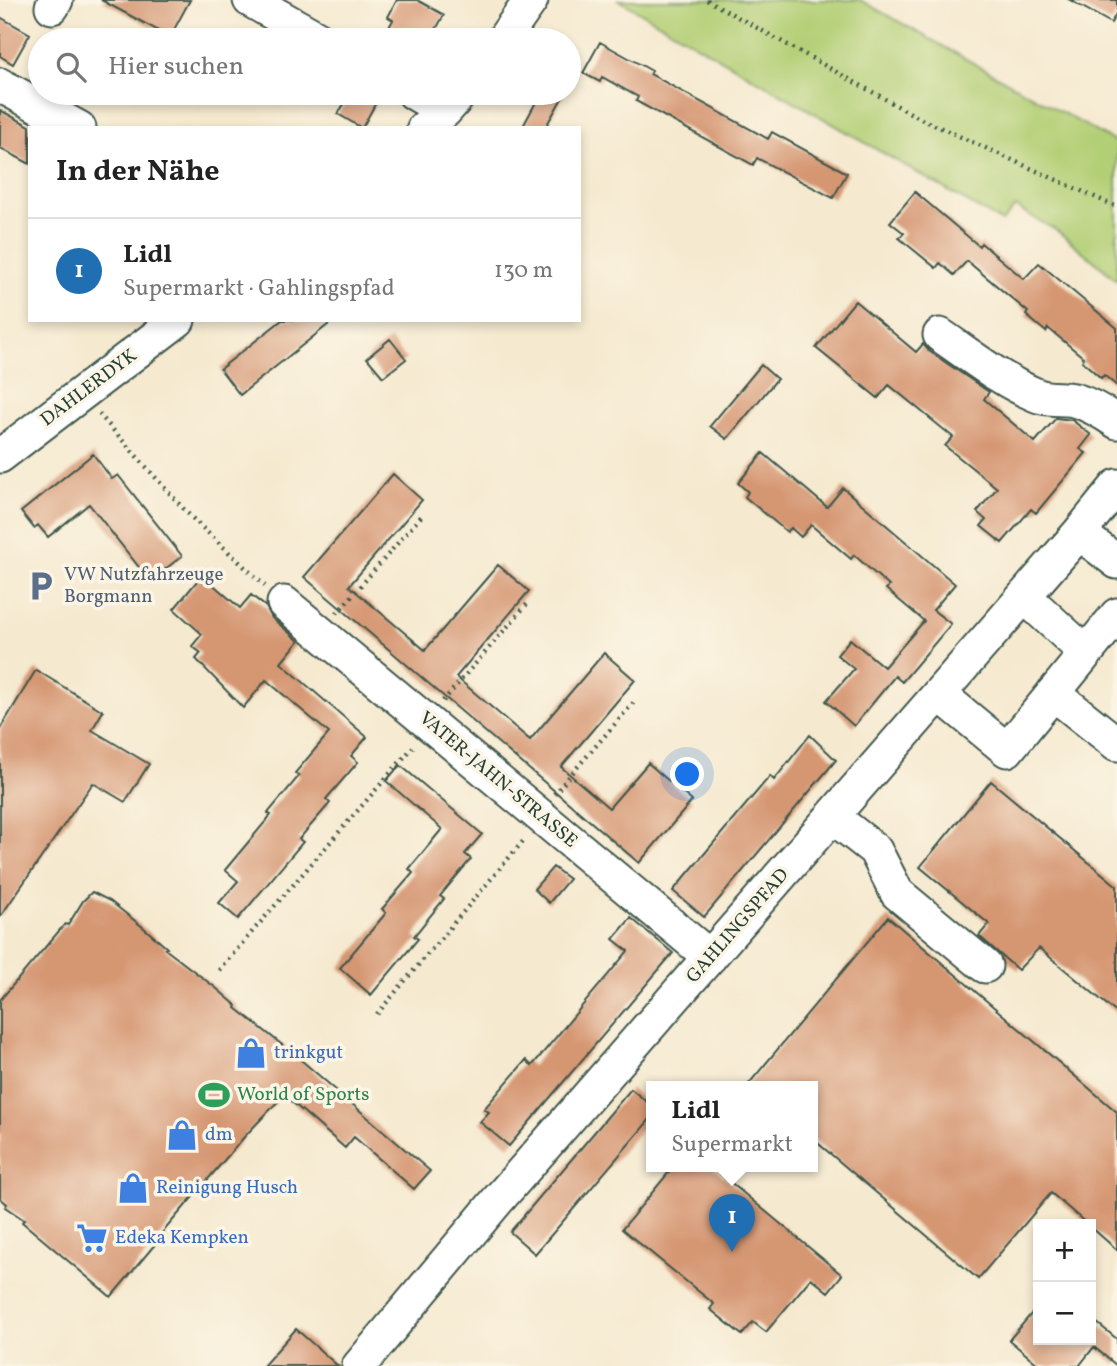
<!DOCTYPE html>
<html lang="de">
<meta charset="utf-8">
<style>
body{margin:0;font-family:Vollkorn,serif;background:#f6f6f6;color:#222}
.controls{position:absolute;right:21px;bottom:21px;display:grid;overflow:hidden;border-radius:0px;box-shadow:0 4px 10px #0003}
.controls button{width:63px;height:63px;display:grid;place-items:center;padding:0;border:0;border-bottom:2px solid #e0e0e0;background:#fff;color:#222;font:35px sans-serif}
.you{position:absolute;left:688px;top:775px;width:24px;height:24px;margin:-18px;border:5px solid #fff;border-radius:50%;background:#1a73e8;box-shadow:0 0 0 10px #1a73e833}
.badge{display:grid;place-items:center;width:46px;height:46px;border-radius:50%;background:#1f6fb2;color:#fff;font-size:23px;font-weight:700}
.pin{position:absolute;translate:-50% -58px;filter:drop-shadow(0 2px 4px #0008)}
.pin::after{content:'';position:absolute;top:37px;width:24px;height:21px;background:inherit;clip-path:polygon(0 0,100% 0,50% 100%)}
.popup{position:absolute;left:646px;top:1081px;width:172px;height:91px;box-sizing:border-box;display:grid;place-content:center;border-radius:0px;background:#fff;filter:drop-shadow(0 2px 5px #0005);font-size:23px;white-space:nowrap;color:#767676}
.popup b{font-size:26px;color:#222}
.popup::after{content:'';position:absolute;left:50%;top:100%;margin-left:-14px;border:14px solid transparent;border-top-color:#fff}
.list{margin:0;padding:0;list-style:none}
h2{display:flex;justify-content:space-between;align-items:center;height:91px;margin:0;padding:0 28px;font-size:30px}
h2 small{font-size:23px;font-weight:400;color:#767676}
.list li{display:grid;grid-template-columns:46px 1fr auto;gap:21px;align-items:center;box-sizing:border-box;height:105px;padding:0 28px;border-top:2px solid #e0e0e0}
.list b{display:block;font-size:26px;white-space:nowrap}
.list p{margin:0;font-size:23px;white-space:nowrap;color:#767676}
.list em{font-size:23px;font-style:normal;color:#767676}
.icon{flex:none;width:38px;height:38px;fill:none;stroke:currentColor;stroke-width:2;stroke-linecap:round;stroke-linejoin:round}
.map{position:relative;flex:none;width:1117px;height:1366px;overflow:hidden}
.search{position:absolute;background:#fff;box-shadow:0 4px 10px #0003;left:28px;top:28px;width:553px;height:77px;display:flex;align-items:center;gap:18px;box-sizing:border-box;padding:0 24px;border-radius:38px;color:#767676;font-size:26px}
.panel{position:absolute;background:#fff;box-shadow:0 4px 10px #0003;left:28px;top:126px;width:553px;height:196px;border-radius:0px}
.map>svg:first-child{display:block}
.green{fill:#b3cf76;stroke:#698655;stroke-width:2}
.building{fill:#d59672}
.lines{fill:none;stroke-linecap:round;stroke-linejoin:round}
.minor-casing{stroke:#3f574b;stroke-width:37}
.path{stroke:#3f574b;stroke-width:4.5;stroke-dasharray:2 5;stroke-linecap:butt}
.minor{stroke:#fff;stroke-width:33}
.labels{text-anchor:middle;dominant-baseline:central;stroke-width:7;stroke-linejoin:round;paint-order:stroke}
.street-label{font-size:19px;fill:#1f3d34;stroke:#fcf5e5}
.service-label{font-size:19px;fill:#4e5e75;stroke:#fcf5e5;text-anchor:start}
.shop-label{font-size:19px;fill:#366cbe;stroke:#fcf5e5;text-anchor:start}
.leisure-label{font-size:19px;fill:#27864d;stroke:#fcf5e5;text-anchor:start}
</style>
<div class="map">
<svg width="1117" height="1366" viewBox="0 0 1117 1366">
<rect width="100%" height="100%" fill="#fcf5e5"/>
<filter id="ink" filterUnits="userSpaceOnUse"><feTurbulence type="fractalNoise" baseFrequency=".0143" numOctaves="2"/><feDisplacementMap in="SourceGraphic" scale="14" xChannelSelector="R" yChannelSelector="G"/><feConvolveMatrix kernelMatrix="1 2 1 2 8 2 1 2 1" color-interpolation-filters="sRGB"/></filter>
<filter id="wash" filterUnits="userSpaceOnUse"><feTurbulence type="fractalNoise" baseFrequency=".00686" numOctaves="4" result="noise"/><feDisplacementMap in="SourceGraphic" scale="28" xChannelSelector="R" yChannelSelector="G"/><feGaussianBlur stdDeviation="1.57" result="paint"/><feColorMatrix in="noise" values="0 0 0 0 0 0 0 0 0 0 0 0 0 0 0 0 0 1.4 0 .05"/><feComposite in="paint" operator="in"/></filter>
<g filter="url(#wash)">
<rect width="100%" height="100%" fill="#f5e9cf"/>
<path class="green" d="M619,0H860L1117,143V280L1059,232L1015,207L1002,222Z"/>
<g id="blocks">
<path class="building" d="M101,0H190L170,37Z
M397,0H417L444,15L430,40H382L393,20L388,17Z
M1070,0H1117V12L1111,23Z
M0,17L30,34L13,64L0,56Z
M600,42L652,71L650,74L768,139L772,132L847,173L833,198L757,158L753,165L636,101L638,97L602,77L600,82L583,73Z
M351,93H368L378,99L362,128L338,114Z
M541,93H565L545,128H522Z
M0,110L30,126V164L0,148Z
M915,192L979,246L981,243L1024,279L1039,263L1117,328V386L1104,375L1101,378L1082,361L1084,358L1048,328L1046,332L1026,315L1028,312L967,261L954,275L940,263L936,268L899,238L904,233L890,222Z
M855,301L916,352L923,344L929,351L989,392L984,399L1035,442L1056,418L1072,420L1091,435L1080,449L1086,453L1036,513L1031,509L1002,543L981,526L986,520L977,512L997,488L945,446L953,437L889,385L878,398L816,348Z
M282,320H334L240,395L220,369Z
M390,339L406,359L383,377L367,358Z
M761,365L777,379L727,439L710,426Z
M763,453L827,507L843,488L955,584L933,610L951,624L902,682L895,676L854,726L826,701L854,669L837,655L850,639L884,667L924,621L886,589L889,586L854,555L851,559L811,525L801,537L791,528L787,532L745,497L748,492L738,483Z
M93,454L112,479L118,475L182,556L150,581L89,504L48,537L38,525L34,528L21,512Z
M393,474L422,500L349,586L425,650L498,565L529,591L456,677L530,740L604,653L635,680L561,767L609,808L648,763L692,801L639,863L304,577Z
M202,575L240,608L251,595L266,607L272,618L299,641L281,663L367,737L351,756L358,762L326,799L330,803L299,839L303,842L238,919L219,903L238,881L225,870L271,815L268,813L299,776L295,773L329,733L266,680L243,708L196,659L201,653L192,646L202,634L174,609Z
M36,670L103,711L92,730L149,764L125,802L93,783L0,917V729Z
M810,735L836,760L704,917L673,891L770,776L774,780Z
M400,765L482,834L465,854L471,859L440,896L444,899L414,936L418,939L371,995L340,968L386,913L382,909L413,873L409,869L442,829L386,781Z
M991,781L1117,886V1013L1039,948L1018,970L979,936L989,924L920,867Z
M553,867L569,879L549,903L534,889Z
M92,892L110,901L144,928L167,948L165,949L216,988L237,1006L236,1008L301,1060L430,1171L414,1189L354,1137L345,1148L284,1095L245,1136L156,1240L157,1242L111,1297L22,1222L24,1220L5,1207L7,1204L0,1198V1000L65,924L68,925L83,901Z
M888,917L1117,1112V1250L1091,1227V1224H1087L1051,1193L978,1279L813,1139V1086H747Z
M631,918L673,953L509,1146L480,1122L489,1112L484,1109L526,1060L532,1066L628,951L613,939Z
M631,1089L652,1106V1117L535,1254L510,1232Z
M674,1166H711L842,1275L828,1292L811,1278L766,1332L753,1322L742,1335L710,1309L714,1304L622,1229Z
M1038,1306V1340H1091V1318L1117,1339V1366L1094,1347L1079,1366H1040L1009,1340Z
M296,1329L338,1366H263Z"/>
</g>
</g>
<g filter="url(#ink)">
<use href="#blocks" fill-opacity="0" stroke="#3f574b" stroke-width="2"/>
<g class="lines">
<defs>
<path id="minor" d="M250,0L321,40
M52,7L56,0
M503,40L531,0
M0,85L79,128
M414,93L445,111
M424,128L445,111L461,93
M940,335C971,356 1002,381 1036,395C1049,401 1061,397 1074,400C1089,404 1104,413 1117,422
M0,456L178,320
M1079,533L1117,562
M1024,596L1086,653
M284,603L710,957
M1053,693L1117,744
M939,694L1007,750L1117,615
M833,817L875,850L897,893L985,966
M359,1366L496,1202L1079,533L1117,486"/>
</defs>
<use href="#minor" class="minor-casing"/>
<path class="path" d="M707,0L921,119L1117,207
M99,414L189,515L265,586
M337,613L424,513
M443,701L528,603
M554,794L635,701
M219,970L413,747
M377,1014L524,840"/>
<use href="#minor" class="minor"/>
</g>
</g>
<defs>
<symbol id="parking-bare" viewBox="-9 -9 18 18"><path d="M-3.5-5.5H1a3.5 3.5 0 0 1 0 7H-1V5.5H-3.5ZM-1-3.4V-.6H.8a1.4 1.4 0 0 0 0-2.8Z" fill="#5c6f8a" stroke="#fcf5e5" stroke-width="2.5" paint-order="stroke"/></symbol>
<symbol id="shop-bare" viewBox="-9 -9 18 18"><path d="M-5-2.5h2.3a2.7 3.5 0 0 1 5.4 0H5L5.5 6h-11ZM-1.5-2.5h3a1.5 2.3 0 0 0-3 0Z" fill="#3f7fe0" stroke="#fcf5e5" stroke-width="2.5" paint-order="stroke"/></symbol>
<symbol id="stadium-bare" viewBox="-9 -9 18 18"><path d="M0-5a6.5 5 0 1 0 0 10a6.5 5 0 1 0 0-10ZM-3.5-1.8h7v3.6h-7Z" fill="#2e9e5b" stroke="#fcf5e5" stroke-width="2.5" paint-order="stroke"/></symbol>
<symbol id="supermarket-bare" viewBox="-9 -9 18 18"><path d="M-6-5.5h2.5l.6 2H6L4.5 2H-2.5L-4.4-4H-6ZM-1.5 3.2a1.3 1.3 0 1 0 .1 0ZM3 3.2a1.3 1.3 0 1 0 .1 0Z" fill="#3f7fe0" stroke="#fcf5e5" stroke-width="2.5" paint-order="stroke"/></symbol>
</defs>
<g fill-rule="evenodd">
<use href="#parking-bare" x="19" y="564" width="44" height="44"/>
<use href="#shop-bare" x="229" y="1031" width="44" height="44"/>
<use href="#stadium-bare" x="192" y="1073" width="44" height="44"/>
<use href="#shop-bare" x="160" y="1113" width="44" height="44"/>
<use href="#shop-bare" x="111" y="1166" width="44" height="44"/>
<use href="#supermarket-bare" x="70" y="1216" width="44" height="44"/>
</g>
<g class="labels">
<g class="street-label">
<text transform="translate(89 388) rotate(-37)">DAHLERDYK</text>
<text transform="translate(498 780) rotate(40)">VATER-JAHN-STRASSE</text>
<text transform="translate(738 926) rotate(-49)">GAHLINGSPFAD</text>
</g>
<g class="service-label">
<text x="64" y="575">VW Nutzfahrzeuge<tspan x="64" dy="22">Borgmann</tspan></text>
</g>
<g class="shop-label">
<text x="274" y="1053">trinkgut</text>
<text x="205" y="1135">dm</text>
<text x="156" y="1188">Reinigung Husch</text>
<text x="115" y="1238">Edeka Kempken</text>
</g>
<g class="leisure-label">
<text x="237" y="1095">World of Sports</text>
</g>
</g>
</svg>
<div class="controls">
<button>+</button>
<button>−</button>
</div>
<div class="you"></div>
<div class="pin badge" style="left:732px;top:1252px">1</div>
<div class="popup"><b>Lidl</b>Supermarkt</div>
<div class="search"><svg class="icon" aria-label="search" viewBox="0 0 24 24"><circle cx="10" cy="10" r="6"/><path d="M15 15l6 6"/></svg>Hier suchen</div>
<section class="panel">
<h2>In der Nähe<small></small></h2>
<ul class="list">
<li><span class="badge">1</span><div><b>Lidl</b><p>Supermarkt · Gahlingspfad</p></div><em>130 m</em></li>
</ul>
</section>
</div>
